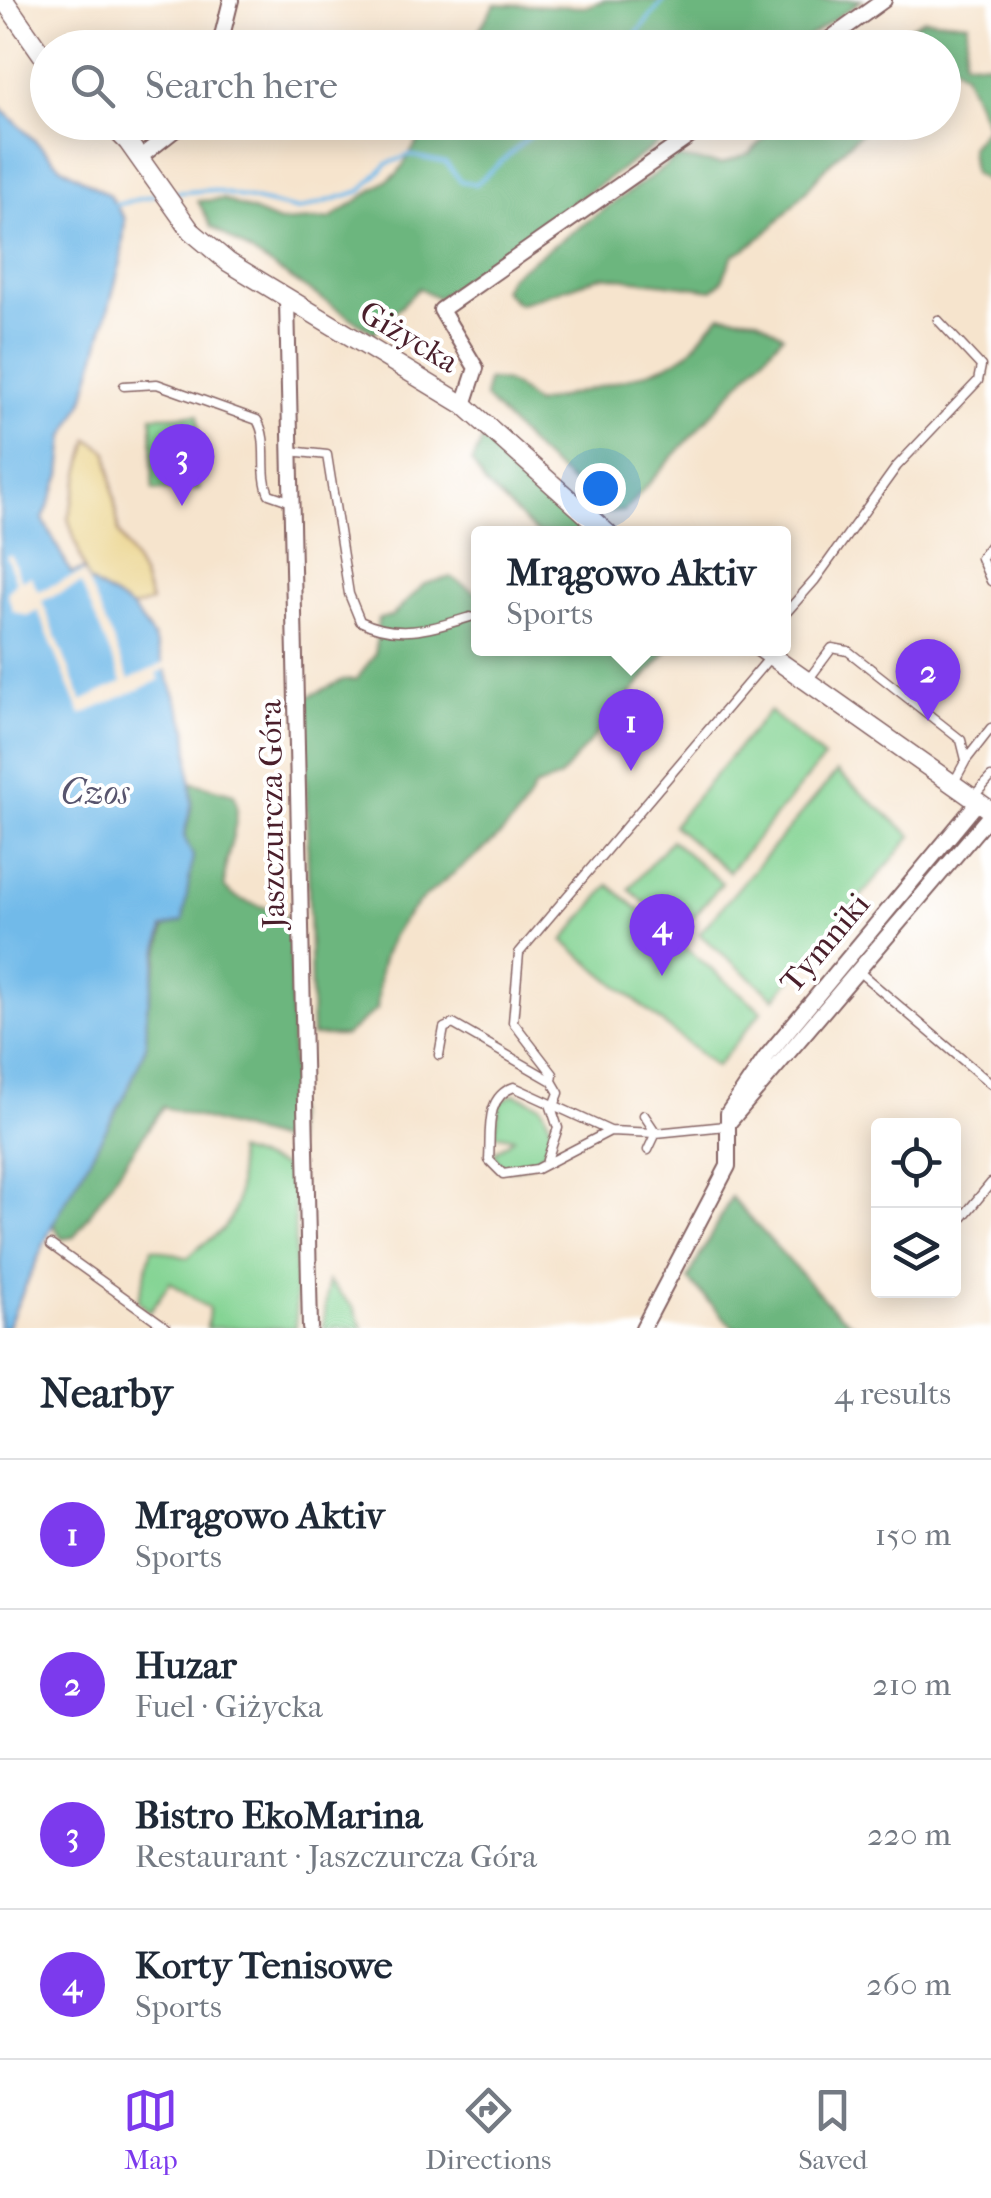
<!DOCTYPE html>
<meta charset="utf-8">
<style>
body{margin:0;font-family:"IM FELL French Canon",serif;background:#f2f2f3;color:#1f2937}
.controls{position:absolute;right:30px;bottom:30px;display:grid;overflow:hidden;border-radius:10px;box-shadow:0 5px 25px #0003}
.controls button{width:90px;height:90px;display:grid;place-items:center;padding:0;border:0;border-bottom:2px solid #e0e1e3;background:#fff;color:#1f2937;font:50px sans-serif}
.you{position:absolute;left:600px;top:488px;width:35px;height:35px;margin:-25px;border:8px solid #fff;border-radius:50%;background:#1a73e8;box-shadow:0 0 0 15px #1a73e833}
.badge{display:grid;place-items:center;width:65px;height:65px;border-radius:50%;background:#7c3aed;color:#fff;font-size:32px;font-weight:700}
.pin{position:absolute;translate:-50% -82px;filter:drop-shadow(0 2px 5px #0008)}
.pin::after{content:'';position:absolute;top:52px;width:35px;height:30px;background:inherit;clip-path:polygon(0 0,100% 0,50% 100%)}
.popup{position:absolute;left:471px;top:526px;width:320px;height:130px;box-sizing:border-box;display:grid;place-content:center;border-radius:10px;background:#fff;filter:drop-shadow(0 2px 8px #0005);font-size:32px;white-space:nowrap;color:#747a83}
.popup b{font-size:38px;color:#1f2937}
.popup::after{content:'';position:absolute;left:50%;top:100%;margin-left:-20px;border:20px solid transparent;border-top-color:#fff}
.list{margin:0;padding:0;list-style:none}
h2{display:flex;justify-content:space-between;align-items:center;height:130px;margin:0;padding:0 40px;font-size:42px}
h2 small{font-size:32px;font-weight:400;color:#747a83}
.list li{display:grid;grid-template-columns:65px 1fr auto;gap:30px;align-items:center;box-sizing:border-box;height:150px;padding:0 40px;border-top:2px solid #e0e1e3}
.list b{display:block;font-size:38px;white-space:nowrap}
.list p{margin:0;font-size:32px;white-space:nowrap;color:#747a83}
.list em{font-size:32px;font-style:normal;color:#747a83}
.icon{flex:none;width:55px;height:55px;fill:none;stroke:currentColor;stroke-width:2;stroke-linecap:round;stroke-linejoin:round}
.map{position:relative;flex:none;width:991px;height:1328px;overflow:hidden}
.search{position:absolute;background:#fff;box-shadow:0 5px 25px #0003;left:30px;right:30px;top:30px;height:110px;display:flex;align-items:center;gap:25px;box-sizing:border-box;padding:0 35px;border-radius:55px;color:#747a83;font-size:38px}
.sheet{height:730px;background:#fff}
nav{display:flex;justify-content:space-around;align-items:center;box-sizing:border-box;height:140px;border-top:2px solid #e0e1e3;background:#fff;font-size:28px;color:#747a83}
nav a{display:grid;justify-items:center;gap:5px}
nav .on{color:#7c3aed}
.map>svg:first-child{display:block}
.green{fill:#85d494;stroke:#687a60;stroke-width:2.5}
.forest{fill:#6cb67e;stroke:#5b6a54;stroke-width:2.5}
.sand{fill:#eeda9e;stroke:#9c7c64;stroke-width:2.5}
.water{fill:#71bae9;stroke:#5e6c8a;stroke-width:2.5}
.pier{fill:#f6e4cd;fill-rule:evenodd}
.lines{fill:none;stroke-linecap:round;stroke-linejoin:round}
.stream{stroke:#71bae9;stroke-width:4}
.service-casing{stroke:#866464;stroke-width:11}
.minor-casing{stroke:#866464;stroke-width:18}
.tertiary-casing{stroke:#866464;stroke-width:21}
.service{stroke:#fff;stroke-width:8}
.minor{stroke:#fff;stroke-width:14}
.tertiary{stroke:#fff;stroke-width:18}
.labels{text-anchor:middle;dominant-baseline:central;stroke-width:8;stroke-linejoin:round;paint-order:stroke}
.street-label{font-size:32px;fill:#4a1f2b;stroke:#fff}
.water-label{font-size:35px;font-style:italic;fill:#58556e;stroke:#fff}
</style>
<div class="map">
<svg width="991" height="1328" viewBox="0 0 991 1328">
<rect width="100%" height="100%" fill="#fff"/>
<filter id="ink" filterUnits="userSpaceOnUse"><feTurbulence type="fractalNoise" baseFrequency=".01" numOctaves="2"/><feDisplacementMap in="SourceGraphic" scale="20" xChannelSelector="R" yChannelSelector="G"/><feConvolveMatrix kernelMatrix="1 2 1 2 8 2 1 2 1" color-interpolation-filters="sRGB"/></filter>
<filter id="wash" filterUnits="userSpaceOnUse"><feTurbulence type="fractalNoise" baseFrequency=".0048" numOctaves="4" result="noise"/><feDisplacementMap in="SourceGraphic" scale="40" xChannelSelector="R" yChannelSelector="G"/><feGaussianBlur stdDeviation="2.25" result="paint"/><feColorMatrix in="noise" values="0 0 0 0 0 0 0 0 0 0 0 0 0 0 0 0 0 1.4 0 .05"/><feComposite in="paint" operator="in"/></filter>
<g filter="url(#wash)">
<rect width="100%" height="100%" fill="#f6e4cd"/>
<path class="green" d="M198,415L199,489L153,490L152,416Z
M769,711L824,758L729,872L673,825Z
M837,772L912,836L775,998L699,934Z
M671,840L722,883L680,933L629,889Z
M609,885L762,1011L716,1067L563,941Z
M514,1094L541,1105L552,1128C548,1154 537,1165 511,1170L498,1162L494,1153L514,1138L495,1134L500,1102Z
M236,1151L294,1170L296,1328H207L209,1309L170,1282L150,1312L138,1301L152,1248L188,1258C201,1243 213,1239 224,1228C242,1208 239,1175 236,1151Z
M328,1281L354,1308L363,1328H323Z"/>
<path class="forest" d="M605,0H862L794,47L504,48L476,35L495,4L585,7Z
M924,19L968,23L964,61L991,63V184L973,173L970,147L987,126L964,74L944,57V48L909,44L908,28Z
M779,122L874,123C824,157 784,232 733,255L722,281L713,290L603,276L518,304L503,290L510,276L677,158L721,164L750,153Z
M454,123H687L438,298L419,288L374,333L211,226L198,201L223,199L279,222L330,219L398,173L422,135Z
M721,315L756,318L783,335L624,511L607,513L540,455L485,398L487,381C509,377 520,390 535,404C573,392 654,376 685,355C696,348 706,327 721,315Z
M484,436L590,533H591H537L485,484L472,463Z
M451,577L478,594V648L669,649L559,778L534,788C505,860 404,882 382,962C378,976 379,994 377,1009L345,1036H312L304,699L343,680L357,679L375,654L378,619L392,616L424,584Z
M190,782L234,794C245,820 221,857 225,888C243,908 273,903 290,921L294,1145L163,1107L74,1237L62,1239L53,1224L146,1046L147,1009L192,803Z
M731,1197L833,1309L857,1328H734L688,1279Z"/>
<path class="sand" d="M89,439L108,452L119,533L142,575L151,602L132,608L88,581L68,518Z"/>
<path class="water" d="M0,107L62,167L109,195L125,219L121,262L84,400L65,436L61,475L43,519L71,573L83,570L88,581L132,608L153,637L187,728L192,803L184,836L193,856L183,921L163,928L147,1009L146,1046L126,1094L53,1224L7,1328H0Z"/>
<path class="pier" d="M11,555L21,580L31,576L38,591L84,572L129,679L165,663L167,668L157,673L160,680L81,715L38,611L27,616L13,611L7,593L16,581L6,556ZM81,584L122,682L82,701L42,601Z"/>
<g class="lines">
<path class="stream" d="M625,48L664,0
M174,193L211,190L298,210L361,191L387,164L409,155L446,163L461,181L476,184L546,122
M116,205L155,195"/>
</g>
</g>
<g filter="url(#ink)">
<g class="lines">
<defs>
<path id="service" d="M124,386L157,384L257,420C270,441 259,471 269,494L292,502
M290,451L327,455L349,594L360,621C398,640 431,629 470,617
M991,545L981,558L991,581
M784,615L815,580L897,466L978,381L981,366L938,320
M808,680L832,648L848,651L961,740L966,760L953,784
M966,760L991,728
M972,798L991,777
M858,971L991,1084
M439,1055L444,1028L453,1024L552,1081L559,1093L554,1106
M552,1081L553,1074L513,1022L519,953L771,656
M644,1115L656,1133L648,1150
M610,1131L537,1169L503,1174L489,1160C491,1133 484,1097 514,1087L610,1131L656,1133L726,1126
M547,1160L558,1128L550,1104
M962,1218L991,1183
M51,1245L167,1328"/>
<path id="minor" d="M219,48L231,0
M817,48L884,0
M139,158L185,122
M287,300L310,1328
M464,405L476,368L441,310L710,122
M726,1126L991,814
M643,1328L728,1166V1113L766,1057L978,802"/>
<path id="tertiary" d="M4,0L48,63
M108,122L128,142L191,231L228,262L464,405L608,534
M760,648L991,811"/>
</defs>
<use href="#service" class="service-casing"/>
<use href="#minor" class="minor-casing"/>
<use href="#tertiary" class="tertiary-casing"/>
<use href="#service" class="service"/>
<use href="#minor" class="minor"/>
<use href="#tertiary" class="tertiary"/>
</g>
</g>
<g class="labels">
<g class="street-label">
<text transform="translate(409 337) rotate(31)">Giżycka</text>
<text transform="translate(272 814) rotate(-91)">Jaszczurcza Góra</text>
<text transform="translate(825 943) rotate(-50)">Tymniki</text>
</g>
<g class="water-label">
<text x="95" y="792">Czos</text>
</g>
</g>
</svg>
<div class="controls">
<button><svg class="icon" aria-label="locate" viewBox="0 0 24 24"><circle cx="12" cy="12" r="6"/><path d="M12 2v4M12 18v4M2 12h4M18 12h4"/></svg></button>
<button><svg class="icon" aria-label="layers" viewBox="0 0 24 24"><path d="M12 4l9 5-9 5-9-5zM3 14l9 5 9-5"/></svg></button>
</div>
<div class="you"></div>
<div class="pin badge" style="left:631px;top:771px">1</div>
<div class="popup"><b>Mrągowo Aktiv</b>Sports</div>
<div class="pin badge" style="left:928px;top:721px">2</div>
<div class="pin badge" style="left:182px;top:506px">3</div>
<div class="pin badge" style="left:662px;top:976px">4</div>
<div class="search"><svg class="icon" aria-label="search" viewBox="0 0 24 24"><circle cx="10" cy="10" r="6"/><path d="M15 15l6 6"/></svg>Search here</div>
</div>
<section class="sheet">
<h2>Nearby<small>4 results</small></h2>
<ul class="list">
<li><span class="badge">1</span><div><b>Mrągowo Aktiv</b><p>Sports</p></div><em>150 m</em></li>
<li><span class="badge">2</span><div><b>Huzar</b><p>Fuel · Giżycka</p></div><em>210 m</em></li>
<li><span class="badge">3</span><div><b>Bistro EkoMarina</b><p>Restaurant · Jaszczurcza Góra</p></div><em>220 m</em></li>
<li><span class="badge">4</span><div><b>Korty Tenisowe</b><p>Sports</p></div><em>260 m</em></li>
</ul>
</section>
<nav>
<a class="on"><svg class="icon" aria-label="map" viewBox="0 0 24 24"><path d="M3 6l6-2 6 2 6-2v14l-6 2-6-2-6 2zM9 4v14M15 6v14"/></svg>Map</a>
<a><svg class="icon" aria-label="directions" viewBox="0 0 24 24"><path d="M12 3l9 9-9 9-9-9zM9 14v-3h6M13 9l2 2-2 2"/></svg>Directions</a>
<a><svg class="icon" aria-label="saved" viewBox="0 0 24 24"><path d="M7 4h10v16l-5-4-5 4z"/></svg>Saved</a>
</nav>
